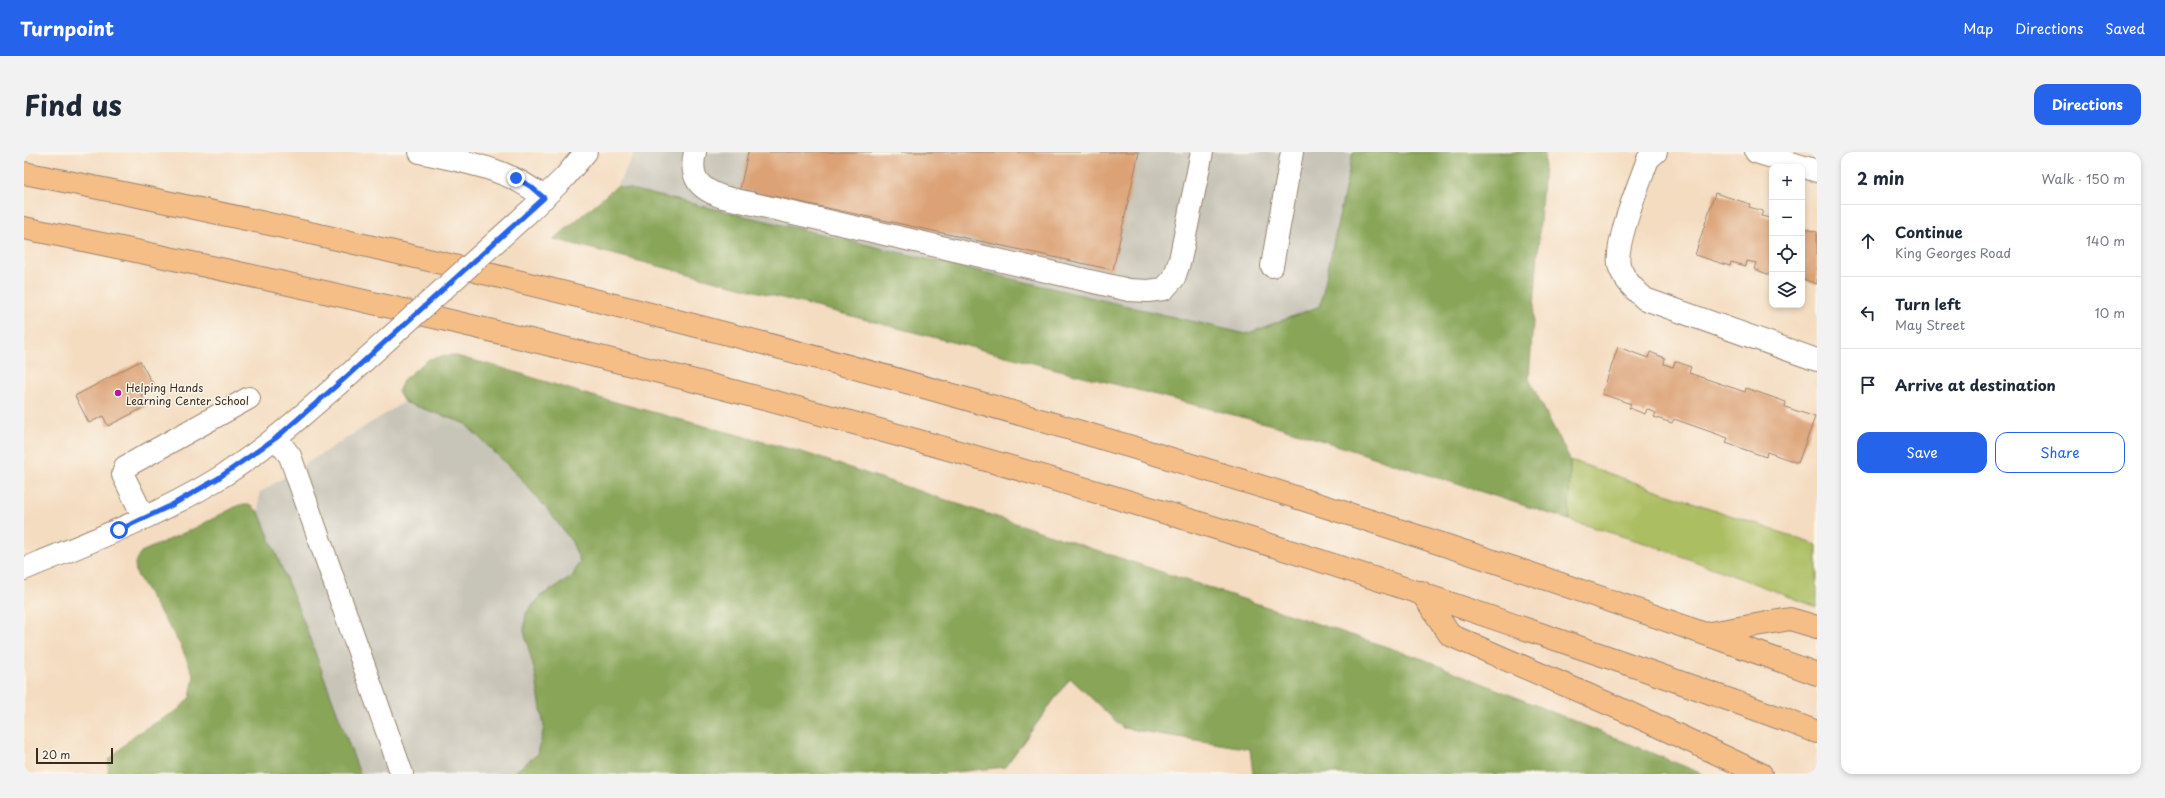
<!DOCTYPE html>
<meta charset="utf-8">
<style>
body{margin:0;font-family:"Playpen Sans",sans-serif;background:#f2f2f3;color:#1f2937}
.controls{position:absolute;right:12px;top:12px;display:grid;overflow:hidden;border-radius:8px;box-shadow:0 2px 6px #0003}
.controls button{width:36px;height:36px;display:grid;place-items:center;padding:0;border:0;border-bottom:1px solid #e0e1e3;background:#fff;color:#1f2937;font:20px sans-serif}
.scale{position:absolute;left:12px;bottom:10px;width:77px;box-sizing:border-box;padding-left:4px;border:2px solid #3b2a1e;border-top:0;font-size:11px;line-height:14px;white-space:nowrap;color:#3b2a1e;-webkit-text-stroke:3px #fbf7ec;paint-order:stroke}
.stop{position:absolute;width:12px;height:12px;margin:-9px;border:3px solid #2563eb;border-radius:50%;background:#fff}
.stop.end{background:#2563eb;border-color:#fff;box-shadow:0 1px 4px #0008}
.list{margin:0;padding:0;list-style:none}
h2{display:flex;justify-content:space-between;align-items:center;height:52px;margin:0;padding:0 16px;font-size:17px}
h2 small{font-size:13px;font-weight:400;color:#747a83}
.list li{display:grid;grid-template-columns:26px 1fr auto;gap:12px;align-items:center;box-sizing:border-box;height:72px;padding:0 16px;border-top:1px solid #e0e1e3}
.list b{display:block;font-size:15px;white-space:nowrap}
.list p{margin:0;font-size:13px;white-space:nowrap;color:#747a83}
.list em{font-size:13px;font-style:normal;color:#747a83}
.actions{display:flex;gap:8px;padding:12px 16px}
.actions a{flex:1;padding:9px 0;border:1px solid #2563eb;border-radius:12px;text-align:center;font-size:14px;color:#2563eb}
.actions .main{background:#2563eb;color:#fff}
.icon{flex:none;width:22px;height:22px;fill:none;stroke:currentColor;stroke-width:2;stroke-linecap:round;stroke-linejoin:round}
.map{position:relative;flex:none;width:1793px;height:622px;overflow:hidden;border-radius:12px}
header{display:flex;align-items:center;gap:24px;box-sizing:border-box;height:56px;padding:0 20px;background:#2563eb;color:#fff}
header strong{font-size:19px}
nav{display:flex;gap:22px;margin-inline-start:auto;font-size:14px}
.intro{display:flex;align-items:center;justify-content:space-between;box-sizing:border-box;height:96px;padding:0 24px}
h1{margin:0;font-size:28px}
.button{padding:10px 18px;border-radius:12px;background:#2563eb;color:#fff;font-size:14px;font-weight:700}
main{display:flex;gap:24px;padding:0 24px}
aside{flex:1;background:#fff;border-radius:12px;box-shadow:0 2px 6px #0003}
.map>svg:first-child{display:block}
.industrial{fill:#c7c4b8}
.green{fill:#abbe62;stroke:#737440}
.forest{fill:#88a558;stroke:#62683b}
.building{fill:#dca175}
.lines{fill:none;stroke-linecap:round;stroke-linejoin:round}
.minor-casing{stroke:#98836f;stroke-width:24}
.highway-casing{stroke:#98836f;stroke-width:24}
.minor{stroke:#fff;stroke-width:22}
.highway{stroke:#f6be87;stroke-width:22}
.minor-bridge-casing{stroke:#98836f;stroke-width:24;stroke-linecap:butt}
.minor-bridge{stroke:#fff;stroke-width:22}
.route{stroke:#2563eb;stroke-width:5}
.poi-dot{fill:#b5179e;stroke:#fbf7ec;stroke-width:1.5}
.labels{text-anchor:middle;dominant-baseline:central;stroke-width:3;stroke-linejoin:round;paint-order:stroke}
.poi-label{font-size:11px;fill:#3b2a1e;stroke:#fbf7ec;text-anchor:start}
</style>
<header>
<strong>Turnpoint</strong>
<nav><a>Map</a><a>Directions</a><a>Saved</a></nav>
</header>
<div class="intro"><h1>Find us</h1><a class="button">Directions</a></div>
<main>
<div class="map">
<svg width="1793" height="622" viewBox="0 0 1793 622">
<rect width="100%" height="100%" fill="#fbf7ec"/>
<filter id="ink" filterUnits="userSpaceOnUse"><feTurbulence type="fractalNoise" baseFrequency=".025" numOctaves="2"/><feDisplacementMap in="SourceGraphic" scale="8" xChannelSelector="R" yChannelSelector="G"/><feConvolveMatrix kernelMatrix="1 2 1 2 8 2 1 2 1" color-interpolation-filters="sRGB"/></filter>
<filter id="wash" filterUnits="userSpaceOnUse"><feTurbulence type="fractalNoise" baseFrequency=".012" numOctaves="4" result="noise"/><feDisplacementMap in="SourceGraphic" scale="16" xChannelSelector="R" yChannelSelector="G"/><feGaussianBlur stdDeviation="0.9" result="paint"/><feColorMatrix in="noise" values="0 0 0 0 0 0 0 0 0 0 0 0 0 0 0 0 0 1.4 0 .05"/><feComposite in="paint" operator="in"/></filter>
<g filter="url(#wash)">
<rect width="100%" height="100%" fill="#f4dcc0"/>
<path class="industrial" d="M611,0H1329L1296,154L1222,182L593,34Z
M380,250L440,271L491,320L523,357L548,390L556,409L548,425L518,443L500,479L511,521L520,575L514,602L488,622H336L279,468L235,360V341Z"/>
<path class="green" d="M1546,308L1793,393V455L1627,393L1545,368Z"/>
<path class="forest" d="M1329,0H1521L1505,227L1546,308L1545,368L1256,275L530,87L593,34L1222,182L1296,154Z
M428,203L475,215L561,242L781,301L1399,507L1679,622H1229L1226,597L1099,576L1046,526L981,615L911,622H488L514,602L520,575L511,521L500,479L502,461L518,443L548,425L556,409L548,390L523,357L491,320L440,271L380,250L374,240L380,227L405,207Z
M215,353H225L235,360L279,468L336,622H84L85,608L109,584L154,558L166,545L170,524L157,494L112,421L111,411L117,400L171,376Z"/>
<g id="blocks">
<path class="building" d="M724,0H1115L1089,118L716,37Z
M1691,41L1726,52L1725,55L1739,59L1737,64L1746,66L1748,62V118L1746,123L1730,117L1732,111L1723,109L1722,114L1707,110L1706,114L1671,103Z
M1778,76L1793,80V132L1778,127Z
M1594,195L1624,206L1626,200L1641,206L1640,212L1649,215L1651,209L1667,215L1665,221L1721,240L1722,236L1762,250L1761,255L1791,265L1774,311L1743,300L1742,305L1702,291L1704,286L1650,267L1648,271L1630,265L1632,261L1623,257L1621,262L1605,256L1607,252L1578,242Z
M116,209L131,236L117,243L123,254L84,274L79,264L65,271L51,244Z"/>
</g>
</g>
<g filter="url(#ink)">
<use href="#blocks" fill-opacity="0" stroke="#98836f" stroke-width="1"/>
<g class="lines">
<defs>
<path id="minor" d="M396,0C440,10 485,16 520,46
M671,0C665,26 675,37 699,45L1105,138L1124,139L1140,137L1150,126L1156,108L1178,0
M1632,0L1624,7C1616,30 1588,96 1596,116C1601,129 1611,138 1621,147L1793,208
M1732,0L1793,19
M509,56L540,26L562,0
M1248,114L1268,0
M252,286L266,304L378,622
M120,366L99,323L101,315L225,246
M0,417C65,390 131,365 192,328C239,299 279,263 320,227"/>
<path id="highway" d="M0,21C610,141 1209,309 1793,522
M0,76C502,177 999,305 1484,471C1587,506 1691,541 1793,580
M1397,440L1426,483L1608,562L1737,622
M1686,481L1766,467L1793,475"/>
</defs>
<use href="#minor" class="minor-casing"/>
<use href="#highway" class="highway-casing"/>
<use href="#minor" class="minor"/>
<use href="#highway" class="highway"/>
<defs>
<path id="minor-bridge" d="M320,227L507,58"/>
</defs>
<use href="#minor-bridge" class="minor-bridge-casing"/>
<use href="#minor-bridge" class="minor-bridge"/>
</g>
</g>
<g class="lines" filter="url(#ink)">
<path class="route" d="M95,378L146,354L193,327L252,286L320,227L520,46L506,34L492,26"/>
</g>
<circle class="poi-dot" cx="94" cy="241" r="4"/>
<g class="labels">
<g class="poi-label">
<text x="102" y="235">Helping Hands<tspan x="102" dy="13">Learning Center School</tspan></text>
</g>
</g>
</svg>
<div class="controls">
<button>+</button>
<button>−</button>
<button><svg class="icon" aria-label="locate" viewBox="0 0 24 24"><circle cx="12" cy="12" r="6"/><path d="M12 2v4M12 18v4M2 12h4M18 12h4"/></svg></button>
<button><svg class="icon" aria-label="layers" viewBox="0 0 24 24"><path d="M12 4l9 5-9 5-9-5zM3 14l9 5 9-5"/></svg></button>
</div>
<div class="scale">20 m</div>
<div class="stop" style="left:95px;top:378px"></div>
<div class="stop end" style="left:492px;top:26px"></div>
</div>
<aside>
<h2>2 min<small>Walk · 150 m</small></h2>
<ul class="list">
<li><svg class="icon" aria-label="ahead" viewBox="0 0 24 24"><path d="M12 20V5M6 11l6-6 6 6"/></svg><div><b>Continue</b><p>King Georges Road</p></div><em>140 m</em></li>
<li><svg class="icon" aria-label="left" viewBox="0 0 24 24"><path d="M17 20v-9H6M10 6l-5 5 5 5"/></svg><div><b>Turn left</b><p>May Street</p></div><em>10 m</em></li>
<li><svg class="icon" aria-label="arrive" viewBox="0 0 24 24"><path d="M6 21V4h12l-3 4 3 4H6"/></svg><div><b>Arrive at destination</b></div></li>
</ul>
<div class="actions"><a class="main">Save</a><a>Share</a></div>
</aside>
</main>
